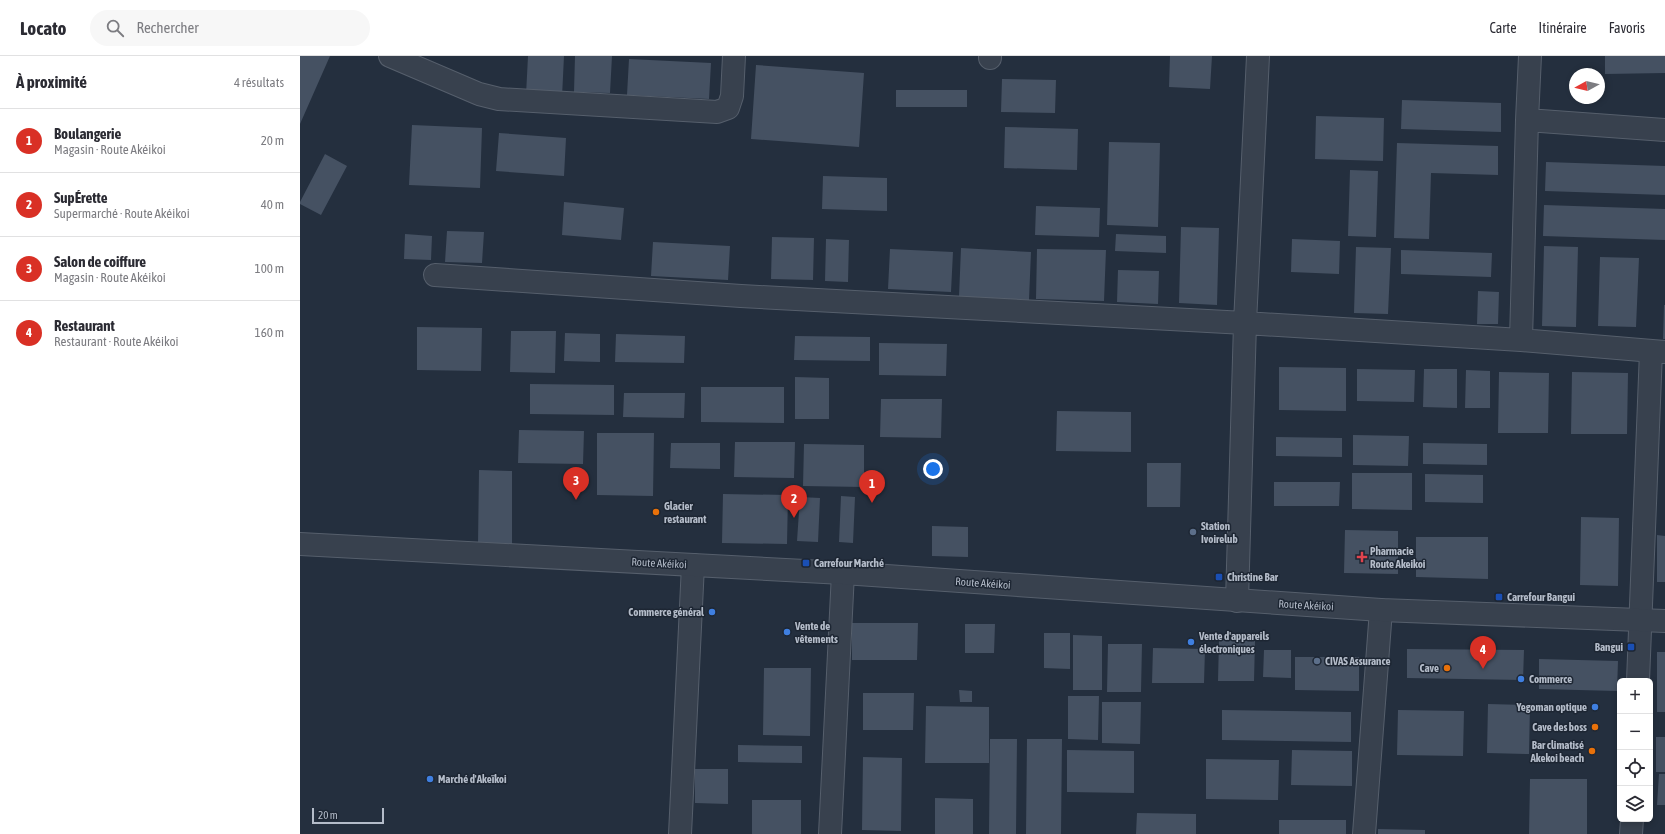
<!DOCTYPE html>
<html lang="fr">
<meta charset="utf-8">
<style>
body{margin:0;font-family:"Asap Condensed",sans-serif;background:#f7f7f7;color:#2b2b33}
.controls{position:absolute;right:12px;bottom:12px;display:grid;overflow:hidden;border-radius:6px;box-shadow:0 2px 6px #0003}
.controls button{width:36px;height:36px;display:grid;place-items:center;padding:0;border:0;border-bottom:1px solid #e1e1e2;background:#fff;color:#2b2b33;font:20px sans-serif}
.compass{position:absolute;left:1269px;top:12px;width:36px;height:36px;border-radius:50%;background:#fff;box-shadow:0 2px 6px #0003;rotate:262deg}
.scale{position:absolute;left:12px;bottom:10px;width:72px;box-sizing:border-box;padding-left:4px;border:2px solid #b4bcc9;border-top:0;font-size:11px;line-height:14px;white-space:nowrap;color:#b4bcc9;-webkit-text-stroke:3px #1d2633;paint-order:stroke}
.you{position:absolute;left:633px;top:413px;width:14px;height:14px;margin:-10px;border:3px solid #fff;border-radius:50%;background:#1a73e8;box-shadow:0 0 0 6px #1a73e833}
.badge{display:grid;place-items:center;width:26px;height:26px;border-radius:50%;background:#d93025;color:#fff;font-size:13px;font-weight:700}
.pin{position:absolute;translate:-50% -33px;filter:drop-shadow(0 1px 2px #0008)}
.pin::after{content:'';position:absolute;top:21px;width:14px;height:12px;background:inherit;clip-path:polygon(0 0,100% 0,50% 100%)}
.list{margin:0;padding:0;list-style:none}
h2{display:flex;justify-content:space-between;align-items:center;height:52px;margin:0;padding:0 16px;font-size:17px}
h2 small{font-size:13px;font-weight:400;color:#7c7c81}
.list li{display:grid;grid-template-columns:26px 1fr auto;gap:12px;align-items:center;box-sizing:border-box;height:64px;padding:0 16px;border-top:1px solid #e1e1e2}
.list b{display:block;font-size:15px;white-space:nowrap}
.list p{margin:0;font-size:13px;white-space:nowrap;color:#7c7c81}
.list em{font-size:13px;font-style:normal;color:#7c7c81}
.icon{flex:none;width:22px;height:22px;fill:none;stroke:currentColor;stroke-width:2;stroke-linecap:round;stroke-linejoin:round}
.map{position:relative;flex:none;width:1365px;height:778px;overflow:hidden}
header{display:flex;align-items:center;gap:24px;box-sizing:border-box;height:56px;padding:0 20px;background:#fff;border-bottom:1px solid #e1e1e2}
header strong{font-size:19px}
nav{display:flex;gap:22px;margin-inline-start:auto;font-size:14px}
.search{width:280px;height:36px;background:#f7f7f7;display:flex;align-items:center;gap:10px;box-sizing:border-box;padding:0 14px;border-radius:22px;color:#7c7c81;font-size:15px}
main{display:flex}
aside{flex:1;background:#fff}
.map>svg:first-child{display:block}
.building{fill:#455162}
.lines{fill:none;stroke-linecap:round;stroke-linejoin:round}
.minor-casing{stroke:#565f6c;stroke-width:24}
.tertiary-casing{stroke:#565f6c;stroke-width:24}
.minor{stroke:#38414e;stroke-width:22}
.tertiary{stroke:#38414e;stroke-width:22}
.food-dot{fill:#e8710a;stroke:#1d2633;stroke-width:1.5}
.service-dot{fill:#5c6f8a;stroke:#1d2633;stroke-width:1.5}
.health-dot{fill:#e0444e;stroke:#1d2633;stroke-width:1.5}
.transit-dot{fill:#1a4fb4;stroke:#1d2633;stroke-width:1.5}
.shop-dot{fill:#3f7fe0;stroke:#1d2633;stroke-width:1.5}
.labels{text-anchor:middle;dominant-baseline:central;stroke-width:3;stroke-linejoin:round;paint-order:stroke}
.poi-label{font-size:11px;font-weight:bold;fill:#b4bcc9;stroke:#1d2633;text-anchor:start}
.street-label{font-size:11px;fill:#b4bcc9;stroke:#1d2633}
</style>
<header>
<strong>Locato</strong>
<div class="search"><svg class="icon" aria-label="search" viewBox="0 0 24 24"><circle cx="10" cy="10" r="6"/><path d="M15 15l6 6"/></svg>Rechercher</div>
<nav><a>Carte</a><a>Itinéraire</a><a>Favoris</a></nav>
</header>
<main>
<aside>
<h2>À proximité<small>4 résultats</small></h2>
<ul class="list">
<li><span class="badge">1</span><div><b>Boulangerie</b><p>Magasin · Route Akéikoi</p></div><em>20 m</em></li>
<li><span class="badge">2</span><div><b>SupÉrette</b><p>Supermarché · Route Akéikoi</p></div><em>40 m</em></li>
<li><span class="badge">3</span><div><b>Salon de coiffure</b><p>Magasin · Route Akéikoi</p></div><em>100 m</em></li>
<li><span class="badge">4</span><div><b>Restaurant</b><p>Restaurant · Route Akéikoi</p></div><em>160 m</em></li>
</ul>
</aside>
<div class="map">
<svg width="1365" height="778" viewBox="0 0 1365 778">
<rect width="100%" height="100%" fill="#242f3e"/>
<path class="building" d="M0,0H30L0,68Z
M228,0H264L262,41L226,39Z
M275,0H312L310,37L274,36Z
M870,0H912L910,33L869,31Z
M1305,0H1365V17L1305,18Z
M329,3L411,7L409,43L327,39Z
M456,9L564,17L559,91L451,83Z
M702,23L756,24L755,57L701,56Z
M596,34H667V51H596Z
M1102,44L1201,47V76L1101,73Z
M1016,60L1084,62L1083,105L1015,103Z
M112,69L182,72L180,132L109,129Z
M705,71L778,73L777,114L704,112Z
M199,77L266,82L264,120L196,115Z
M809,86L860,87L858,171L807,169Z
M1097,87L1198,90V119L1131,117L1129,183L1094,182Z
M25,98L47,110L21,159L0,148V146Z
M1246,106L1365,110V139L1245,135Z
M1050,114L1078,115L1076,181L1048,180Z
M523,120L587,122V155L522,153Z
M264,146L324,152L321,184L262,179Z
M1244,149L1365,153V184L1243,180Z
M736,150L800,152L799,181L735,179Z
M881,171L919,172L917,249L879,247Z
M147,175L184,176L182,207L145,206Z
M105,178L132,180L131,204L104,203Z
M816,178L866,180V197L815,195Z
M472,181L514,182L513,224L471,223Z
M526,183L549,184L548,226L525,225Z
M992,183L1040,185L1039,218L991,216Z
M353,186L430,190L428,224L351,220Z
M1244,190L1278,191L1276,271L1242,270Z
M1056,191L1091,192L1088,258L1054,257Z
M661,192L731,196L729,244L659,241Z
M590,193L653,196L651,236L588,233Z
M737,193L806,194L804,245L736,243Z
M1101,194L1192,197L1191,221L1101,218Z
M1300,201L1339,202L1336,271L1298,270Z
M818,214L859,215L858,248L817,246Z
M1178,235L1199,236L1198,268H1177Z
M1364,249H1365V283H1363Z
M117,271L182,272L181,315L117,314Z
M211,275H256L255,317L210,316Z
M265,277L300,278V306L264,305Z
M316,278L385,280L384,307L315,306Z
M495,280L570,281V305L494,304Z
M579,287L647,288L646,320L579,319Z
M979,311L1046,312V355L979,354Z
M1057,313L1115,314L1114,346L1057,345Z
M1124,313H1157V352L1123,351Z
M1166,314L1190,315V352H1165Z
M1199,316L1249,317L1248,377H1198Z
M1272,316L1328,317L1327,378H1271Z
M495,321L529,322V363H495Z
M230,328L314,329V359L230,358Z
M401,331H484V367L401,366Z
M324,337H385L384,362L323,361Z
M581,343H642L641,382L580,381Z
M757,355L831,356V396L756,395Z
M219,374L284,375L283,408L218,407Z
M297,377H354L353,440L297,439Z
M1053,379L1109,380L1108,410L1053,409Z
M976,381L1042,382V401L976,400Z
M435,386H495L494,422L434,421Z
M371,387H420V413L370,412Z
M1123,387L1187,388V409L1123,408Z
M504,388L564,389V431L503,430Z
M847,407H881L880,451H847Z
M179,414L212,415V489H178Z
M1052,417H1112V454L1052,453Z
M1125,418L1183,419V447L1125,446Z
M974,426H1040L1039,450H974Z
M423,438L488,439L487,488L422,487Z
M541,440L555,441L553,487L539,486Z
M500,441L520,442L518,486L497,485Z
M1281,461L1319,462L1318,530L1280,529Z
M632,470L668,471V501L632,500Z
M1045,474L1098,475V518L1044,517Z
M1357,479L1365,480V526H1357Z
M1116,481H1188V523L1116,521Z
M552,567H618L617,604H552Z
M665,568H695L694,597H665Z
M744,577H770V613L744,612Z
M773,579L802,580V634H773Z
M919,584L955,585L954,625H918Z
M808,588H842L841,636H807Z
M853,592L905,593L904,627H852Z
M1107,593L1224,594L1223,624L1107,622Z
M964,594H991V622L963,621Z
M1357,596H1365V656H1357Z
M995,601H1059V635L995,634Z
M1239,603L1318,605L1317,635L1239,633Z
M464,612H511L510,680L463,679Z
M659,634L672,635V646H660Z
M563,637H614L613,674H563Z
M768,640H799L798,684L768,683Z
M802,646H841L840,688L802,687Z
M1188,648L1230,649L1229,698L1187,697Z
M626,650L689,651V707H625Z
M922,654L1051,656V686L922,684Z
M1098,654L1164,655L1163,700L1097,699Z
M1356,681H1365V716H1356Z
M690,683H717L716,778H689Z
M727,683H762L761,778H726Z
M438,689L502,690V707L438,706Z
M767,694L834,695V737L767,736Z
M992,694L1052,695V730L991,729Z
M563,701L602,702L601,775L562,774Z
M906,703L979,704L978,744L906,743Z
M395,713H428V748L395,747Z
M1359,718H1365V749H1357Z
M1230,723H1287V778H1229Z
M635,742L673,743V778H635Z
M452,744H501V778H452Z
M837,757L896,758V778H836Z
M979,764H1046V778H979Z
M1078,773L1125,774V778H1078Z"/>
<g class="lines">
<defs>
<path id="minor" d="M90,0L179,38L199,43L417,56L428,52L432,40L434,0
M690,2V0
M1227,64L1365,74
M135,219L441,240L945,267L1221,284L1365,296
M1221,284L1227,64L1230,0
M937,545L945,267L958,0
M1338,625L1351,295
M380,778L393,509
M530,778L543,517
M1064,778L1081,554
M1331,778L1332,763"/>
<path id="tertiary" d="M0,488L543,517L1081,554L1365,565"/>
</defs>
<use href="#minor" class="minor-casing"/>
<use href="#tertiary" class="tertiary-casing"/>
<use href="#minor" class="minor"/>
<use href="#tertiary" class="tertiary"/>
</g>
<g class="food-dot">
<circle cx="356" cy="456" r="4"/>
<circle cx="1147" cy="612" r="4"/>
<circle cx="1295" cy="671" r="4"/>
<circle cx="1292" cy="695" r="4"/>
</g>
<g class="service-dot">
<circle cx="893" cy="476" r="4"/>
<circle cx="1017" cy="605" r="4"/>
</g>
<path class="health-dot" d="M1060 495h4v4h4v4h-4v4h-4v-4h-4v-4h4z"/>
<g class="transit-dot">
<rect x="502" y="503" width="8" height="8" rx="2"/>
<rect x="915" y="517" width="8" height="8" rx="2"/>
<rect x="1195" y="537" width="8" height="8" rx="2"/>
<rect x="1327" y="587" width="8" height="8" rx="2"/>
</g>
<g class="shop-dot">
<circle cx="412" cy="556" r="4"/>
<circle cx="487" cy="576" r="4"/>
<circle cx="891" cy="586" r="4"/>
<circle cx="1221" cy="623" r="4"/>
<circle cx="1295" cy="651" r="4"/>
<circle cx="130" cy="723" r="4"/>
</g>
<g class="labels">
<g class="poi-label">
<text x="364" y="450">Glacier<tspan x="364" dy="13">restaurant</tspan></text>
<text x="901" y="470">Station<tspan x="901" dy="13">Ivoirelub</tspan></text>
<text x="1070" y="495">Pharmacie<tspan x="1070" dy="13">Route Akeikoi</tspan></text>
<text x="514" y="507">Carrefour Marché</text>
<text x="927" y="521">Christine Bar</text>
<text x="1207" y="541">Carrefour Bangui</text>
<text x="404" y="556" text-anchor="end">Commerce général</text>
<text x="495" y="570">Vente de<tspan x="495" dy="13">vêtements</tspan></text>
<text x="899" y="580">Vente d'appareils<tspan x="899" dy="13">électroniques</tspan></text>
<text x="1323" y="591" text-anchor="end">Bangui</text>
<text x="1025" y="605">CIVAS Assurance</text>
<text x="1139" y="612" text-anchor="end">Cave</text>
<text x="1229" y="623">Commerce</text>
<text x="1287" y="651" text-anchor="end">Yegoman optique</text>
<text x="1287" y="671" text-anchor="end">Cave des boss</text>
<text x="1284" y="689" text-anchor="end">Bar climatisé<tspan x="1284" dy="13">Akekoi beach</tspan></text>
<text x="138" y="723">Marché d'Akeïkoi</text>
</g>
<g class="street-label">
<text transform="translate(359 507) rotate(3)">Route Akéikoi</text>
<text transform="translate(683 527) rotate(4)">Route Akéikoi</text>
<text transform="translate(1006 549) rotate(3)">Route Akéikoi</text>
</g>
</g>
</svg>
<div class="controls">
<button>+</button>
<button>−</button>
<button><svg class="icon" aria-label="locate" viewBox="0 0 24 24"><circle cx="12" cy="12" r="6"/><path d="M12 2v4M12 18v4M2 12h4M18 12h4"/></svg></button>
<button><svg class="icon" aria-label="layers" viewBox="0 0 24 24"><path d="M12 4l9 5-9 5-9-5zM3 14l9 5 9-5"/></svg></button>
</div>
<svg class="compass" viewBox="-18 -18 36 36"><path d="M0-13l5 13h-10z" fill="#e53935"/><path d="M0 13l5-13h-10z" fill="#7c7c81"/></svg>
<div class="scale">20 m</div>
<div class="you"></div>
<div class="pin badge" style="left:572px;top:447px">1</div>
<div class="pin badge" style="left:494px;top:462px">2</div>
<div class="pin badge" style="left:276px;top:444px">3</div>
<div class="pin badge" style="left:1183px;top:613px">4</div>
</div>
</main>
